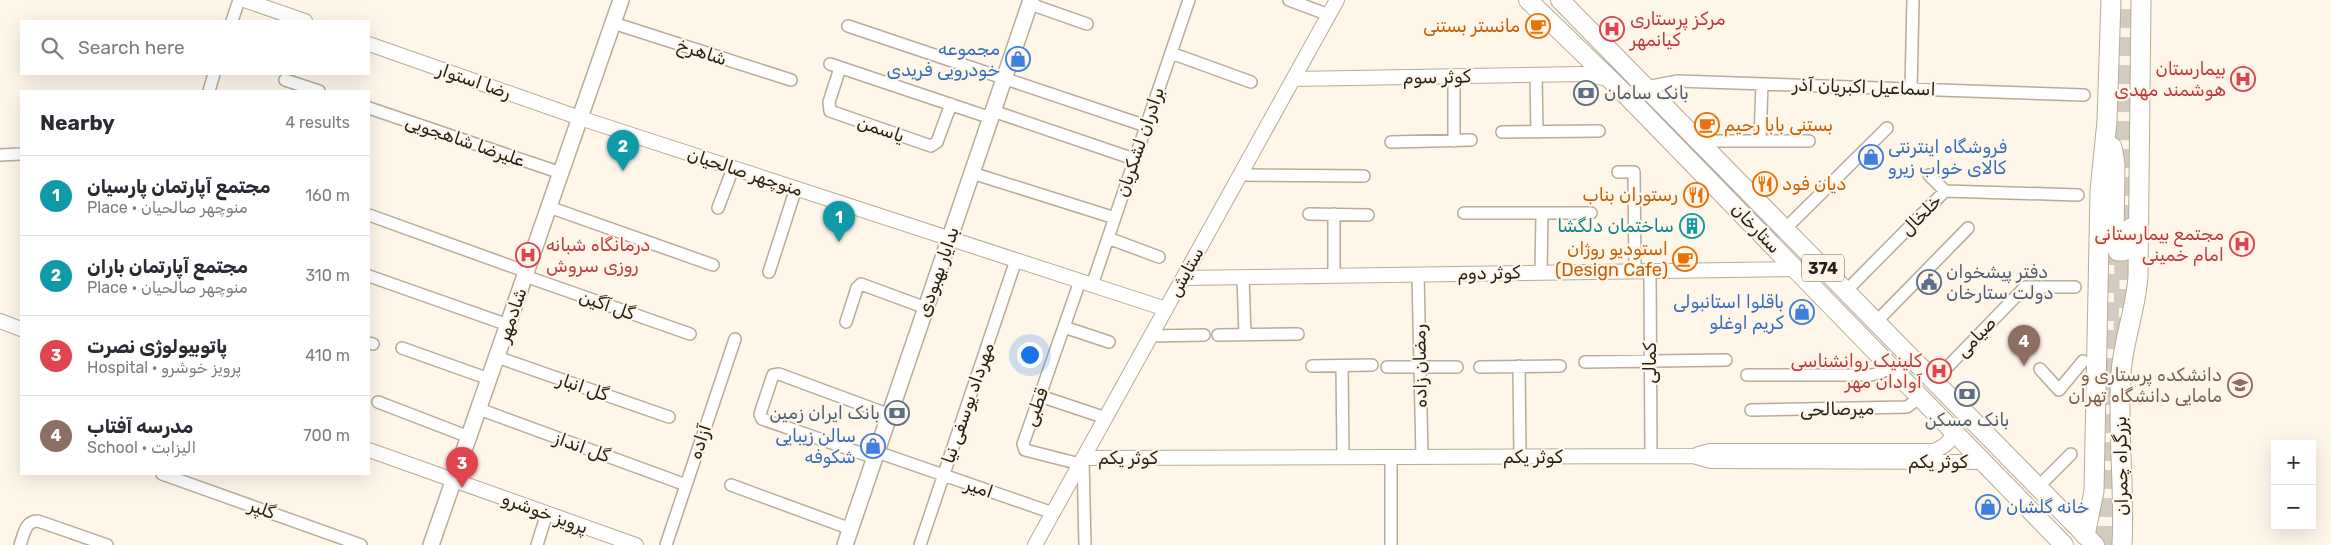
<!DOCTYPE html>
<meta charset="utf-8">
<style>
body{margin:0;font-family:Rubik,"Noto Naskh Arabic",sans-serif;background:#f7f7f7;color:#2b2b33}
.controls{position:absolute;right:15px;bottom:15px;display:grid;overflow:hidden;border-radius:0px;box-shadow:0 5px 20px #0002}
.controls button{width:45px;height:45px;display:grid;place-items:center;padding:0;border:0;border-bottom:1px solid #e1e1e2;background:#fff;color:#2b2b33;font:25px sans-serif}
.you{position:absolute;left:1029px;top:354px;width:18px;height:18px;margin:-12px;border:4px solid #fff;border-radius:50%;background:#1a73e8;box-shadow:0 0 0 8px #1a73e833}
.badge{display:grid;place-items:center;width:32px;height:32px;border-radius:50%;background:#b45309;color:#fff;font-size:16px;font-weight:700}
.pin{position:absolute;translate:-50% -41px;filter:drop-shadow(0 1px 2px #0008)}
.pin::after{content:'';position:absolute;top:26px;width:18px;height:15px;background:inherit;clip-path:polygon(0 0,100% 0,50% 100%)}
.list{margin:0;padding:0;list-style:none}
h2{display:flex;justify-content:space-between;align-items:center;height:65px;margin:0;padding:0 20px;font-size:21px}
h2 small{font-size:16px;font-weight:400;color:#7c7c81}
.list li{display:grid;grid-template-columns:32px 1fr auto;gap:15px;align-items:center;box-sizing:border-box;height:80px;padding:0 20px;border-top:1px solid #e1e1e2}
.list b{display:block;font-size:19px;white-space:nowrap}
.list p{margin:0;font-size:16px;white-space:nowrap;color:#7c7c81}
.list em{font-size:16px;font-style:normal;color:#7c7c81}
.icon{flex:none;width:28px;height:28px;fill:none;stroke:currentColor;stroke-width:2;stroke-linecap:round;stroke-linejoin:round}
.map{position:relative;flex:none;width:2331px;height:545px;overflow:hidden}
.search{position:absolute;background:#fff;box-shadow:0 5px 20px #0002;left:20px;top:20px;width:350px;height:55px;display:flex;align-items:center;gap:12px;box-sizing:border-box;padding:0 18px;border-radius:0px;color:#7c7c81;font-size:19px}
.panel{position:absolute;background:#fff;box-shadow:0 5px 20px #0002;left:20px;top:90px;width:350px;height:385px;border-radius:0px}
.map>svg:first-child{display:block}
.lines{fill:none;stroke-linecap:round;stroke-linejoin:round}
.trunk-tunnel{stroke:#d2ccc0;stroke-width:19;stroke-dasharray:19 9;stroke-linecap:butt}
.minor-casing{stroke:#b7ac97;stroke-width:14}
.tertiary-casing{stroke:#b7ac97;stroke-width:16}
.secondary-casing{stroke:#b7ac97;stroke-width:18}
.primary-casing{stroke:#b7ac97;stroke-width:20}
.trunk-casing{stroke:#b7ac97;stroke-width:21}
.minor{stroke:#fff;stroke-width:11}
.tertiary{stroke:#fff;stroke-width:14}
.secondary{stroke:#fff;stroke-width:15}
.primary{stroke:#fff;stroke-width:18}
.trunk{stroke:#fff;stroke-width:19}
.labels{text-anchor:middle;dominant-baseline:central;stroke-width:4.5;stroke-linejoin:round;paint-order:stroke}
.shield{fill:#fdf6e9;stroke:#666258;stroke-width:1}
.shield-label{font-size:16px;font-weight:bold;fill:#26221a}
.health-label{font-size:18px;fill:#be3a42;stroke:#fdf6e9;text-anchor:end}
.food-label{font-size:18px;fill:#c56008;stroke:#fdf6e9;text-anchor:end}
.shop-label{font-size:18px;fill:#366cbe;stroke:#fdf6e9;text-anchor:end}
.street-label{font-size:18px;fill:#26221a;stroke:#fdf6e9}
.service-label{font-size:18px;fill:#4e5e75;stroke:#fdf6e9;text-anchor:start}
.culture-label{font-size:18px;fill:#0d838f;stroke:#fdf6e9;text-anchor:end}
.education-label{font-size:18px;fill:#785e54;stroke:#fdf6e9;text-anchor:end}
</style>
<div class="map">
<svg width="2331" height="545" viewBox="0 0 2331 545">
<rect width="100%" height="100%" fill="#fdf6e9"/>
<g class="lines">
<path class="trunk-tunnel" d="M2123,336L2127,0
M2105,545L2111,231"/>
<defs>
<path id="minor" d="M1289,0L1329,15
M1030,4L1087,24
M232,21L239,0
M613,23L791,80
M848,26L1146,126
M1171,53L1251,82
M830,64L991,118
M840,68L829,102L830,111L931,146L937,142L951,104
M1536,75L1537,132
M285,80L319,91
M1646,87L1677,81L2084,95
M1911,89L1913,0
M209,91L214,74
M369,108L561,173
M993,111L1134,159
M1502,132L1599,131
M1454,141V77
M1699,141H1809
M1760,141L1762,84
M1391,142L1471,140
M0,155L21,154
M1618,172H1634L1635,271
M972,173L1115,218
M1241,175L1364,176
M1929,175L1945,191
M549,207L713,265
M718,208L733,168
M1464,213H1591
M1309,214L1368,215
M1334,214V276
M369,215L527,272
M1785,229L1887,128
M1108,238L1159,257
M1650,271L1651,456
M769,272L796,188
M1541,272L1542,213
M1418,274L1422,457
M369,276L508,325
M525,276L690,334
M1243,277L1245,335
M1080,281L1023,444L1025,450L1080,464
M1092,285L1189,0
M1846,291L1945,191L2078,195
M846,322L857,288L861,284L926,308
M1876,322L1968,228
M1064,327L1109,342
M1218,335L1298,334
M1151,336L1204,335
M369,343L373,344
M402,348L489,379
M497,357L669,417
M1585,362L1726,360
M1312,366L1372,365
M1342,366L1343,458
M1519,366L1520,457
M1387,367H1457
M1480,367L1560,366
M2040,369L2059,390L2083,361
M1747,375H1871L1880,373L1891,367
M1934,381L2025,287H2075
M1040,396L1106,418
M378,402L469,437
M479,409L686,485
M1751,410L1907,407L1920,397
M877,452L1053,513
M1391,457V545
M875,458L762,419L760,414L773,375L779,374L890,415
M1083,458L1085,545
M162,474L361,545
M731,485L851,529
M2038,487L2071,454
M20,545C24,534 25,521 38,521L107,545
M537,545L547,513
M666,545L735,339
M920,545L1016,260"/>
<path id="tertiary" d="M244,0L305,21
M369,44L580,118L1166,309
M1293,79L1582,74L1609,79
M1183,278L1795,269
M0,321L21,329
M369,450L636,545
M1698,454L1710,451H1934C1945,446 1950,443 1953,431
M1083,458L1693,456L1711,461L1983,462
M1035,545L1337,0"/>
<path id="secondary" d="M431,545L621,0
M845,545L1031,0"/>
<path id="primary" d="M1528,0L1620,89L2064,545
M1560,0L2095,545"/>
<path id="trunk" d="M2112,147L2115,164L2114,240L2118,251H2123L2128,248L2131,228
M2085,535L2094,491L2100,191L2107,121L2111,0
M2122,545C2125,488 2117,431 2121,374C2123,340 2136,310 2138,276L2141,0"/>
</defs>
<use href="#minor" class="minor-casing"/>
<use href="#tertiary" class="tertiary-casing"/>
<use href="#secondary" class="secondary-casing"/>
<use href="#primary" class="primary-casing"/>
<use href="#trunk" class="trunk-casing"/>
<use href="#minor" class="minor"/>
<use href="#tertiary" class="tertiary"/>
<use href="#secondary" class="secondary"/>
<use href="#primary" class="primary"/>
<use href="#trunk" class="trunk"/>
</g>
<defs>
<symbol id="cafe-ring" viewBox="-11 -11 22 22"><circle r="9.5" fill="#fdf6e9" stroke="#e8710a" stroke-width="1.5"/><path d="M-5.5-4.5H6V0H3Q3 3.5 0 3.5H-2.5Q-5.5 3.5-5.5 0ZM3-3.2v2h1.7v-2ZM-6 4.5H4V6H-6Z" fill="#e8710a"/></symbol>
<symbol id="hospital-ring" viewBox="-11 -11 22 22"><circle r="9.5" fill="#fdf6e9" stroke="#e0444e" stroke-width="1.5"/><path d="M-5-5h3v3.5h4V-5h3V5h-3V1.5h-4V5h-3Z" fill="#e0444e"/></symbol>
<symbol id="shop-ring" viewBox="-11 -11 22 22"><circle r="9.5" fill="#fdf6e9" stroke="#3f7fe0" stroke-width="1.5"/><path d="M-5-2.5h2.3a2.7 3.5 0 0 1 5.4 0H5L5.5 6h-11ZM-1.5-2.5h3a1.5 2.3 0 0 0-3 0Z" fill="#3f7fe0"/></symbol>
<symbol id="bank-ring" viewBox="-11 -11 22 22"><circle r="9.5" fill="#fdf6e9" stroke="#5c6f8a" stroke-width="1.5"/><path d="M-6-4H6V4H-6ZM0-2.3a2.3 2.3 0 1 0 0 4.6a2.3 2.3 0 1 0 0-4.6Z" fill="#5c6f8a"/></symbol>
<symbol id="restaurant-ring" viewBox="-11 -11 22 22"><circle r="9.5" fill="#fdf6e9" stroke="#e8710a" stroke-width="1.5"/><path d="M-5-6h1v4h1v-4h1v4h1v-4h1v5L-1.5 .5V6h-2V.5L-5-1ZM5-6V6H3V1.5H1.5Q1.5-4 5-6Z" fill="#e8710a"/></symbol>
<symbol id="building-ring" viewBox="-11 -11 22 22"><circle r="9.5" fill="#fdf6e9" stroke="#0f9aa8" stroke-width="1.5"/><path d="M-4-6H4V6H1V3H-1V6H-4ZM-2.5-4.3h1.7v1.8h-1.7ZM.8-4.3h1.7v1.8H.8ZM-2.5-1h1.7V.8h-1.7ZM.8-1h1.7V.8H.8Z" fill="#0f9aa8"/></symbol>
<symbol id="civic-ring" viewBox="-11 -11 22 22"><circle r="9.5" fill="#fdf6e9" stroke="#5c6f8a" stroke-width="1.5"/><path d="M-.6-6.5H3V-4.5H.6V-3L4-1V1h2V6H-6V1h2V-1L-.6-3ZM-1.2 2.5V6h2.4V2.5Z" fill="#5c6f8a"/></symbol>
<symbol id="university-ring" viewBox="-11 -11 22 22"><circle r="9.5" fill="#fdf6e9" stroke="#8d6e63" stroke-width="1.5"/><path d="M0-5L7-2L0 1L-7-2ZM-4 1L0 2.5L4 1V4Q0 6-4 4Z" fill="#8d6e63"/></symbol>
</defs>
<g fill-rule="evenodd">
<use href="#cafe-ring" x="1524" y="12" width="28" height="28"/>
<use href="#hospital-ring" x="1598" y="15" width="28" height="28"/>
<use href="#shop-ring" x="1004" y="45" width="28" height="28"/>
<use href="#hospital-ring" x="2229" y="65" width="28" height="28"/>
<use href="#bank-ring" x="1572" y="79" width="28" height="28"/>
<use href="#cafe-ring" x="1693" y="111" width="28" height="28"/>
<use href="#shop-ring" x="1857" y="143" width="28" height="28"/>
<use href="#restaurant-ring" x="1751" y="170" width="28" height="28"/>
<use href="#restaurant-ring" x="1682" y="181" width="28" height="28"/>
<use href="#building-ring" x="1678" y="212" width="28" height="28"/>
<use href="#hospital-ring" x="2228" y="230" width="28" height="28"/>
<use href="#hospital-ring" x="514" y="241" width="28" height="28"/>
<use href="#cafe-ring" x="1671" y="245" width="28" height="28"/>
<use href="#civic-ring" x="1915" y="268" width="28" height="28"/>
<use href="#shop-ring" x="1788" y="298" width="28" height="28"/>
<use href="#hospital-ring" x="1925" y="357" width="28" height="28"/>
<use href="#university-ring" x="2226" y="371" width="28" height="28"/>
<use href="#bank-ring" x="1953" y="380" width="28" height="28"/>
<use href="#bank-ring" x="883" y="399" width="28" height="28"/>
<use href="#shop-ring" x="859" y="432" width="28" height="28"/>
<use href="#shop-ring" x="1974" y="493" width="28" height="28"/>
</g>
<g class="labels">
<rect class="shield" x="1802" y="254.5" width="42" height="27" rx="4"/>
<g class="shield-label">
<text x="1823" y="268">374</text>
</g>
<g class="health-label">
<text x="1630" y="19" text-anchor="start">مرکز پرستاری<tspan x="1630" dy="21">کیانمهر</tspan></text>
<text x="2226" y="69">بیمارستان<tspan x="2226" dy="21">هوشمند مهدی</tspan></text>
<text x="2224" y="234">مجتمع بیمارستانی<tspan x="2224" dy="21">امام خمینی</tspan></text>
<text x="546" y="245" text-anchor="start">درمانگاه شبانه<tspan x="546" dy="21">روزی سروش</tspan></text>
<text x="1922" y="361">کلینیک روانشناسی<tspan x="1922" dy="21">آوادان مهر</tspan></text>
</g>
<g class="food-label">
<text x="1520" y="26">مانستر بستنی</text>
<text x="1724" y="125" text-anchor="start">بستنی بابا رحیم</text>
<text x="1782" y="184" text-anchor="start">دیان فود</text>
<text x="1678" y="195">رستوران بناب</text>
<text x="1668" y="249">استودیو روژان<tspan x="1668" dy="21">(Design Cafe)</tspan></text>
</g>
<g class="shop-label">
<text x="1000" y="49">مجموعه<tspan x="1000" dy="21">خودرویی فریدی</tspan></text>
<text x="1888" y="147" text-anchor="start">فروشگاه اینترنتی<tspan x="1888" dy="21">کالای خواب زیرو</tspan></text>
<text x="1784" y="302">باقلوا استانبولی<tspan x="1784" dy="21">کریم اوغلو</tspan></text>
<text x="856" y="436">سالن زیبایی<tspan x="856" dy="21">شکوفه</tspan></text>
<text x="2006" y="507" text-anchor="start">خانه گلشان</text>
</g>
<g class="street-label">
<text transform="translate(702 52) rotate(18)">شاهرخ</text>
<text transform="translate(1437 77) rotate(-1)">کوثر سوم</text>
<text transform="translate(474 81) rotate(19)">رضا استوار</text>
<text transform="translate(1864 87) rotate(2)">اسماعیل اکبریان آذر</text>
<text transform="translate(881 129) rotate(19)">یاسمن</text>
<text transform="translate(465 141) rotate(19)">علیرضا شاهجویی</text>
<text transform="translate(1140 142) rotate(-71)">برادران لشکریان</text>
<text transform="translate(745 172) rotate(18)">منوچهر صالحیان</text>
<text transform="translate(1921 215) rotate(-45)">خلخال</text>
<text transform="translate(1756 228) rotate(46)">ستارخان</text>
<text transform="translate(938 272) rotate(-71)">بدایار بهبودی</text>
<text transform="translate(1186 272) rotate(-61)">ستایش</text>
<text transform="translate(1489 273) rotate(-1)">کوثر دوم</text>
<text transform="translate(607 305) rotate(19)">گل آگین</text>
<text transform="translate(512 315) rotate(-71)">شادمهر</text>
<text transform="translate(1976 337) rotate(-46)">صیامی</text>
<text transform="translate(1650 363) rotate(-90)">کمالی</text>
<text transform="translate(1420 366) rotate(-91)">رمضان زاده</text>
<text transform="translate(583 387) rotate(19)">گل انبار</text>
<text transform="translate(968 403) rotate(-71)">مهرداد یوسفی نیا</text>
<text transform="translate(1036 407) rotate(-70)">قطبی</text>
<text transform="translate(1837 409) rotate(-1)">میرصالحی</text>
<text transform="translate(700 442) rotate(-72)">آزاده</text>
<text transform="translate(582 447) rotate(20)">گل انداز</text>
<text x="1533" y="457">کوثر یکم</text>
<text x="1128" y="458">کوثر یکم</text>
<text x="1938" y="462">کوثر یکم</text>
<text transform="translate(2121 466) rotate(-91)">بزرگراه چمران</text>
<text transform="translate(979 488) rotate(19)">امیر</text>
<text transform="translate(262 509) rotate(20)">گلپر</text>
<text transform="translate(545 513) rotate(20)">پرویز خوشرو</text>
</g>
<g class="service-label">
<text x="1604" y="93">بانک سامان</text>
<text x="1946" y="272">دفتر پیشخوان<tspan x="1946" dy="21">دولت ستارخان</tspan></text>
<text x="880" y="413" text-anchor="end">بانک ایران زمین</text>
<text x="1967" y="420" text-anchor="middle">بانک مسکن</text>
</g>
<g class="culture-label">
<text x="1674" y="226">ساختمان دلگشا</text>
</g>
<g class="education-label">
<text x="2222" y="375">دانشکده پرستاری و<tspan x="2222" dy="21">مامایی دانشگاه تهران</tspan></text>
</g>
</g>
</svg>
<div class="controls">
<button>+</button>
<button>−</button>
</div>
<div class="you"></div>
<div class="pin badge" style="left:839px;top:242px;background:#0f9aa8">1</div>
<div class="pin badge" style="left:623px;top:171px;background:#0f9aa8">2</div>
<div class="pin badge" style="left:462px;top:488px;background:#e0444e">3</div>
<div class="pin badge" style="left:2024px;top:366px;background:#8d6e63">4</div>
<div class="search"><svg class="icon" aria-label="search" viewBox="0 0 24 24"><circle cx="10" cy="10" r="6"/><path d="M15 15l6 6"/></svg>Search here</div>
<section class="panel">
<h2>Nearby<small>4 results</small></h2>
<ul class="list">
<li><span class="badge" style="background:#0f9aa8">1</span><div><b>مجتمع آپارتمان پارسیان</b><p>Place · منوچهر صالحیان</p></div><em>160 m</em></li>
<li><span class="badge" style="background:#0f9aa8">2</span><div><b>مجتمع آپارتمان باران</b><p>Place · منوچهر صالحیان</p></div><em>310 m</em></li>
<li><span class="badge" style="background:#e0444e">3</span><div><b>پاتوبیولوژی نصرت</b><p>Hospital · پرویز خوشرو</p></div><em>410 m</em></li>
<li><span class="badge" style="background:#8d6e63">4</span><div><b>مدرسه آفتاب</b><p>School · الیزابت</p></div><em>700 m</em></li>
</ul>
</section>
</div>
